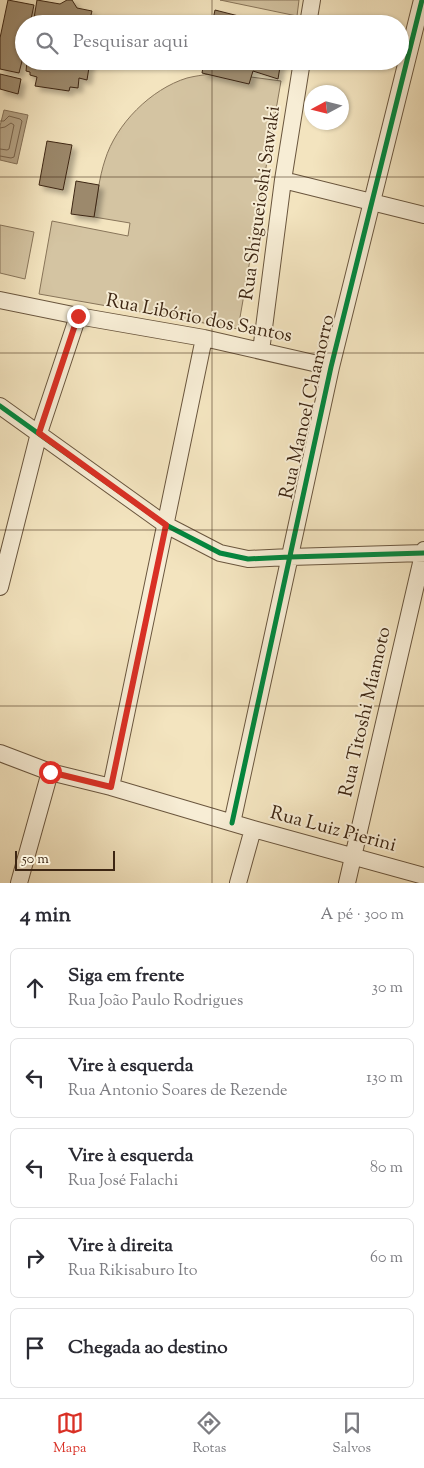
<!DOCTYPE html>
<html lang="pt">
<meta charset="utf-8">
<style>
body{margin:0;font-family:"Sorts Mill Goudy",serif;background:#f2f2f3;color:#2b2b33}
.compass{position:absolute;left:304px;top:85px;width:45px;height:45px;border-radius:50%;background:#fff;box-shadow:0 1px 4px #0004;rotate:263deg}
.scale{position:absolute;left:15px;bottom:12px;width:100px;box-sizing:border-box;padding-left:5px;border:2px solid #3d2613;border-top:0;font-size:14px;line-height:18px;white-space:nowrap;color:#3d2613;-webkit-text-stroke:4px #f7edd5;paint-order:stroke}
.stop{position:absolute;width:15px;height:15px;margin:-11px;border:4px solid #d93025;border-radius:50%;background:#fff}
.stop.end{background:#d93025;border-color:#fff;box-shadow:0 1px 5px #0008}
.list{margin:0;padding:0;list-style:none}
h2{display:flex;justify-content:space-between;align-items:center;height:65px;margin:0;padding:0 20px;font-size:21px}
h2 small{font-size:16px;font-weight:400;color:#7c7c81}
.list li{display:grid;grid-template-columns:32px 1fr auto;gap:15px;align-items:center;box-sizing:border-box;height:80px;margin:0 10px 10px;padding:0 10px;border:1px solid #e1e1e2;border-radius:8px}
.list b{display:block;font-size:19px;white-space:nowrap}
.list p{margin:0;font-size:16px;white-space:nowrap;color:#7c7c81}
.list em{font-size:16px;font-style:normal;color:#7c7c81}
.icon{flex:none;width:28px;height:28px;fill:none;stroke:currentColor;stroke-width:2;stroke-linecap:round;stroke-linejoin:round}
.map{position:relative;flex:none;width:424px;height:883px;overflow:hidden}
.search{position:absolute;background:#fff;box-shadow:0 1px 4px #0004;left:15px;right:15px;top:15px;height:55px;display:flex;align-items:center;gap:12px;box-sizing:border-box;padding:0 18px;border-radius:28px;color:#7c7c81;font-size:19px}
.sheet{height:515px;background:#fff}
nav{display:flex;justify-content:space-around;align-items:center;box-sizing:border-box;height:70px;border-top:1px solid #e1e1e2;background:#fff;font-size:14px;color:#7c7c81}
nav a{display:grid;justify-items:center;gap:2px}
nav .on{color:#d93025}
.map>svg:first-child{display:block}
.green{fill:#d4c4a2;stroke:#88755a}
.water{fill:#b5a385;stroke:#857157}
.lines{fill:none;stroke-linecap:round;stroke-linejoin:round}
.shore{stroke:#79644c;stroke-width:1}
.building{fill:#9c896c;stroke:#3d2613;filter:url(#shadow)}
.minor-casing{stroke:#6a563e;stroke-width:18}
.minor{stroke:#f7edd5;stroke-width:16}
.cycleway-casing{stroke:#f7edd5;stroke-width:8}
.cycleway{stroke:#00873e;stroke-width:5}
.route{stroke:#d93025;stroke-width:6}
.grid{fill:none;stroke:#3d2613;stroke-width:1;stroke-opacity:0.55}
.labels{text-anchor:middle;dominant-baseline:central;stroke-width:4;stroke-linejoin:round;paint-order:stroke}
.street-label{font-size:19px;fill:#3d2613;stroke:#f7edd5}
</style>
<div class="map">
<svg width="424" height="883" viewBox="0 0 424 883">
<defs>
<filter id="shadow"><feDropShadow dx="4.5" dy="4.5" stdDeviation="2.5" flood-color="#0004"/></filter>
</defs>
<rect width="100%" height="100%" fill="#f3e4bf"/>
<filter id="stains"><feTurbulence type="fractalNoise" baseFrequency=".004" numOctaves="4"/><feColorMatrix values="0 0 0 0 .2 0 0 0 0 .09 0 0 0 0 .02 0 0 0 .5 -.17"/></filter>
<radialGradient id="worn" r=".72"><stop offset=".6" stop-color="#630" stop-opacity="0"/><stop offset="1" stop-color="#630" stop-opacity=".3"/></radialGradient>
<path class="green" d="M220,0H299L297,16Z
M210,74L230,76L251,77L281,81L238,329L39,294L52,221L128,236L130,223L94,217C97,198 99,178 105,160C116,124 151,89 187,78C195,76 203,75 210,74Z
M0,225L34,232L25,279L0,273Z"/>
<path class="water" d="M4,110L28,115L17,164L0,160V126Z"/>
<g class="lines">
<path class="shore" d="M0,121H4L9,116L20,119L22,121L14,157L11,158L0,156
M0,128L5,127L11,123L14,125L9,149L7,150L0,149"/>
</g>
<path class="building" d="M8,0L34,5L30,24H24V53L19,73L0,69V38Z
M37,0L60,4L67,0H72L77,8L92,11L90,19L98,21L97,24H33Z
M215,10L270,24H212Z
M27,61H90L87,80L79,78L78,88L70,87L69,91L35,86L37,77L30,75V72L26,71Z
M204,61H281L278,79L253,71L249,84L202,73Z
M0,74L21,79L18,94L0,89Z
M47,141L72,145L63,190L39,185Z
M76,181L99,185L94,217L71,214Z"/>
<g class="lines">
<defs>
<path id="minor" d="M308,24L312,0
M283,180L424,215
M0,300L78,316L204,338L331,367
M261,351L283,180L302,61
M0,406L166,525L220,553L248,559L290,557L424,553
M0,587L39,433L78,316
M0,753L50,772L111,787L253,829L424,876
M111,787L204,338
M232,823L331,367L422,0
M19,883L50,772
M238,883L253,829
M347,883L424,550"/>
</defs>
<use href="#minor" class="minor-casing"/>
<use href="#minor" class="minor"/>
<defs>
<path id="cycleway" d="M0,406L166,525L220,553L248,559L290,557L424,553
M232,823L331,367L422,0"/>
</defs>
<use href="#cycleway" class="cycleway-casing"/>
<use href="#cycleway" class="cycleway"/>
</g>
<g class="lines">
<path class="route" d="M50,772L111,787L166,525L39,433L78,316"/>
</g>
<path class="grid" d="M212,0V24M212,61V883M0,177H424M0,353H424M0,530H424M0,706H424"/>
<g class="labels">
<g class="street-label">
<text transform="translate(261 203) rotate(-82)">Rua Shigueioshi Sawaki</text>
<text transform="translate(199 319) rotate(11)">Rua Libório dos Santos</text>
<text transform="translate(308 407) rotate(-77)">Rua Manoel Chamorro</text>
<text transform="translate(366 712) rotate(-77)">Rua Titoshi Miamoto</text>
<text transform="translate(333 830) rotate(15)">Rua Luiz Pierini</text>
</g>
</g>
<rect width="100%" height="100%" filter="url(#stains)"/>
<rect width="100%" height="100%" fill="url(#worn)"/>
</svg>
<svg class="compass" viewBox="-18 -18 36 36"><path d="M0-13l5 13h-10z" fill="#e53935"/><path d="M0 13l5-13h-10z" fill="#7c7c81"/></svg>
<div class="scale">50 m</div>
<div class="stop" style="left:50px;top:772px"></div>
<div class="stop end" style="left:78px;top:316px"></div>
<div class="search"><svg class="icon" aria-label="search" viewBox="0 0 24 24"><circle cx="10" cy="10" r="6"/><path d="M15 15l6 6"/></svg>Pesquisar aqui</div>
</div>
<section class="sheet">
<h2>4 min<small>A pé · 300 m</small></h2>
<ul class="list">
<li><svg class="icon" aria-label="ahead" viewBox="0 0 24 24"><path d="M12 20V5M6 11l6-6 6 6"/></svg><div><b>Siga em frente</b><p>Rua João Paulo Rodrigues</p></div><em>30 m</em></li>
<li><svg class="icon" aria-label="left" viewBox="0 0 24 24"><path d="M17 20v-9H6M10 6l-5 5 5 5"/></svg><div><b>Vire à esquerda</b><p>Rua Antonio Soares de Rezende</p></div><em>130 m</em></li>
<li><svg class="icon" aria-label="left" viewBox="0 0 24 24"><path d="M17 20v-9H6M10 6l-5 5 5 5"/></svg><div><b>Vire à esquerda</b><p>Rua José Falachi</p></div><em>80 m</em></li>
<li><svg class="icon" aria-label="right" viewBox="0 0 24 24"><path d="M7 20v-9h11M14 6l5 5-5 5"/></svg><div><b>Vire à direita</b><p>Rua Rikisaburo Ito</p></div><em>60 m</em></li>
<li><svg class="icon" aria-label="arrive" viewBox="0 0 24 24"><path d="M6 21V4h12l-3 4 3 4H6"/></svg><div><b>Chegada ao destino</b></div></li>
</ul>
</section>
<nav>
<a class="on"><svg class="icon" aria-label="map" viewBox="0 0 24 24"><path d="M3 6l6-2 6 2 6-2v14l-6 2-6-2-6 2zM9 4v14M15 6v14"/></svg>Mapa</a>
<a><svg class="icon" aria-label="directions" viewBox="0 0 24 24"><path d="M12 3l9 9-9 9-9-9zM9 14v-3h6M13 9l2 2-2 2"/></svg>Rotas</a>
<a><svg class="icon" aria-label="saved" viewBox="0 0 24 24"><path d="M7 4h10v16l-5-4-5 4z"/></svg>Salvos</a>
</nav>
